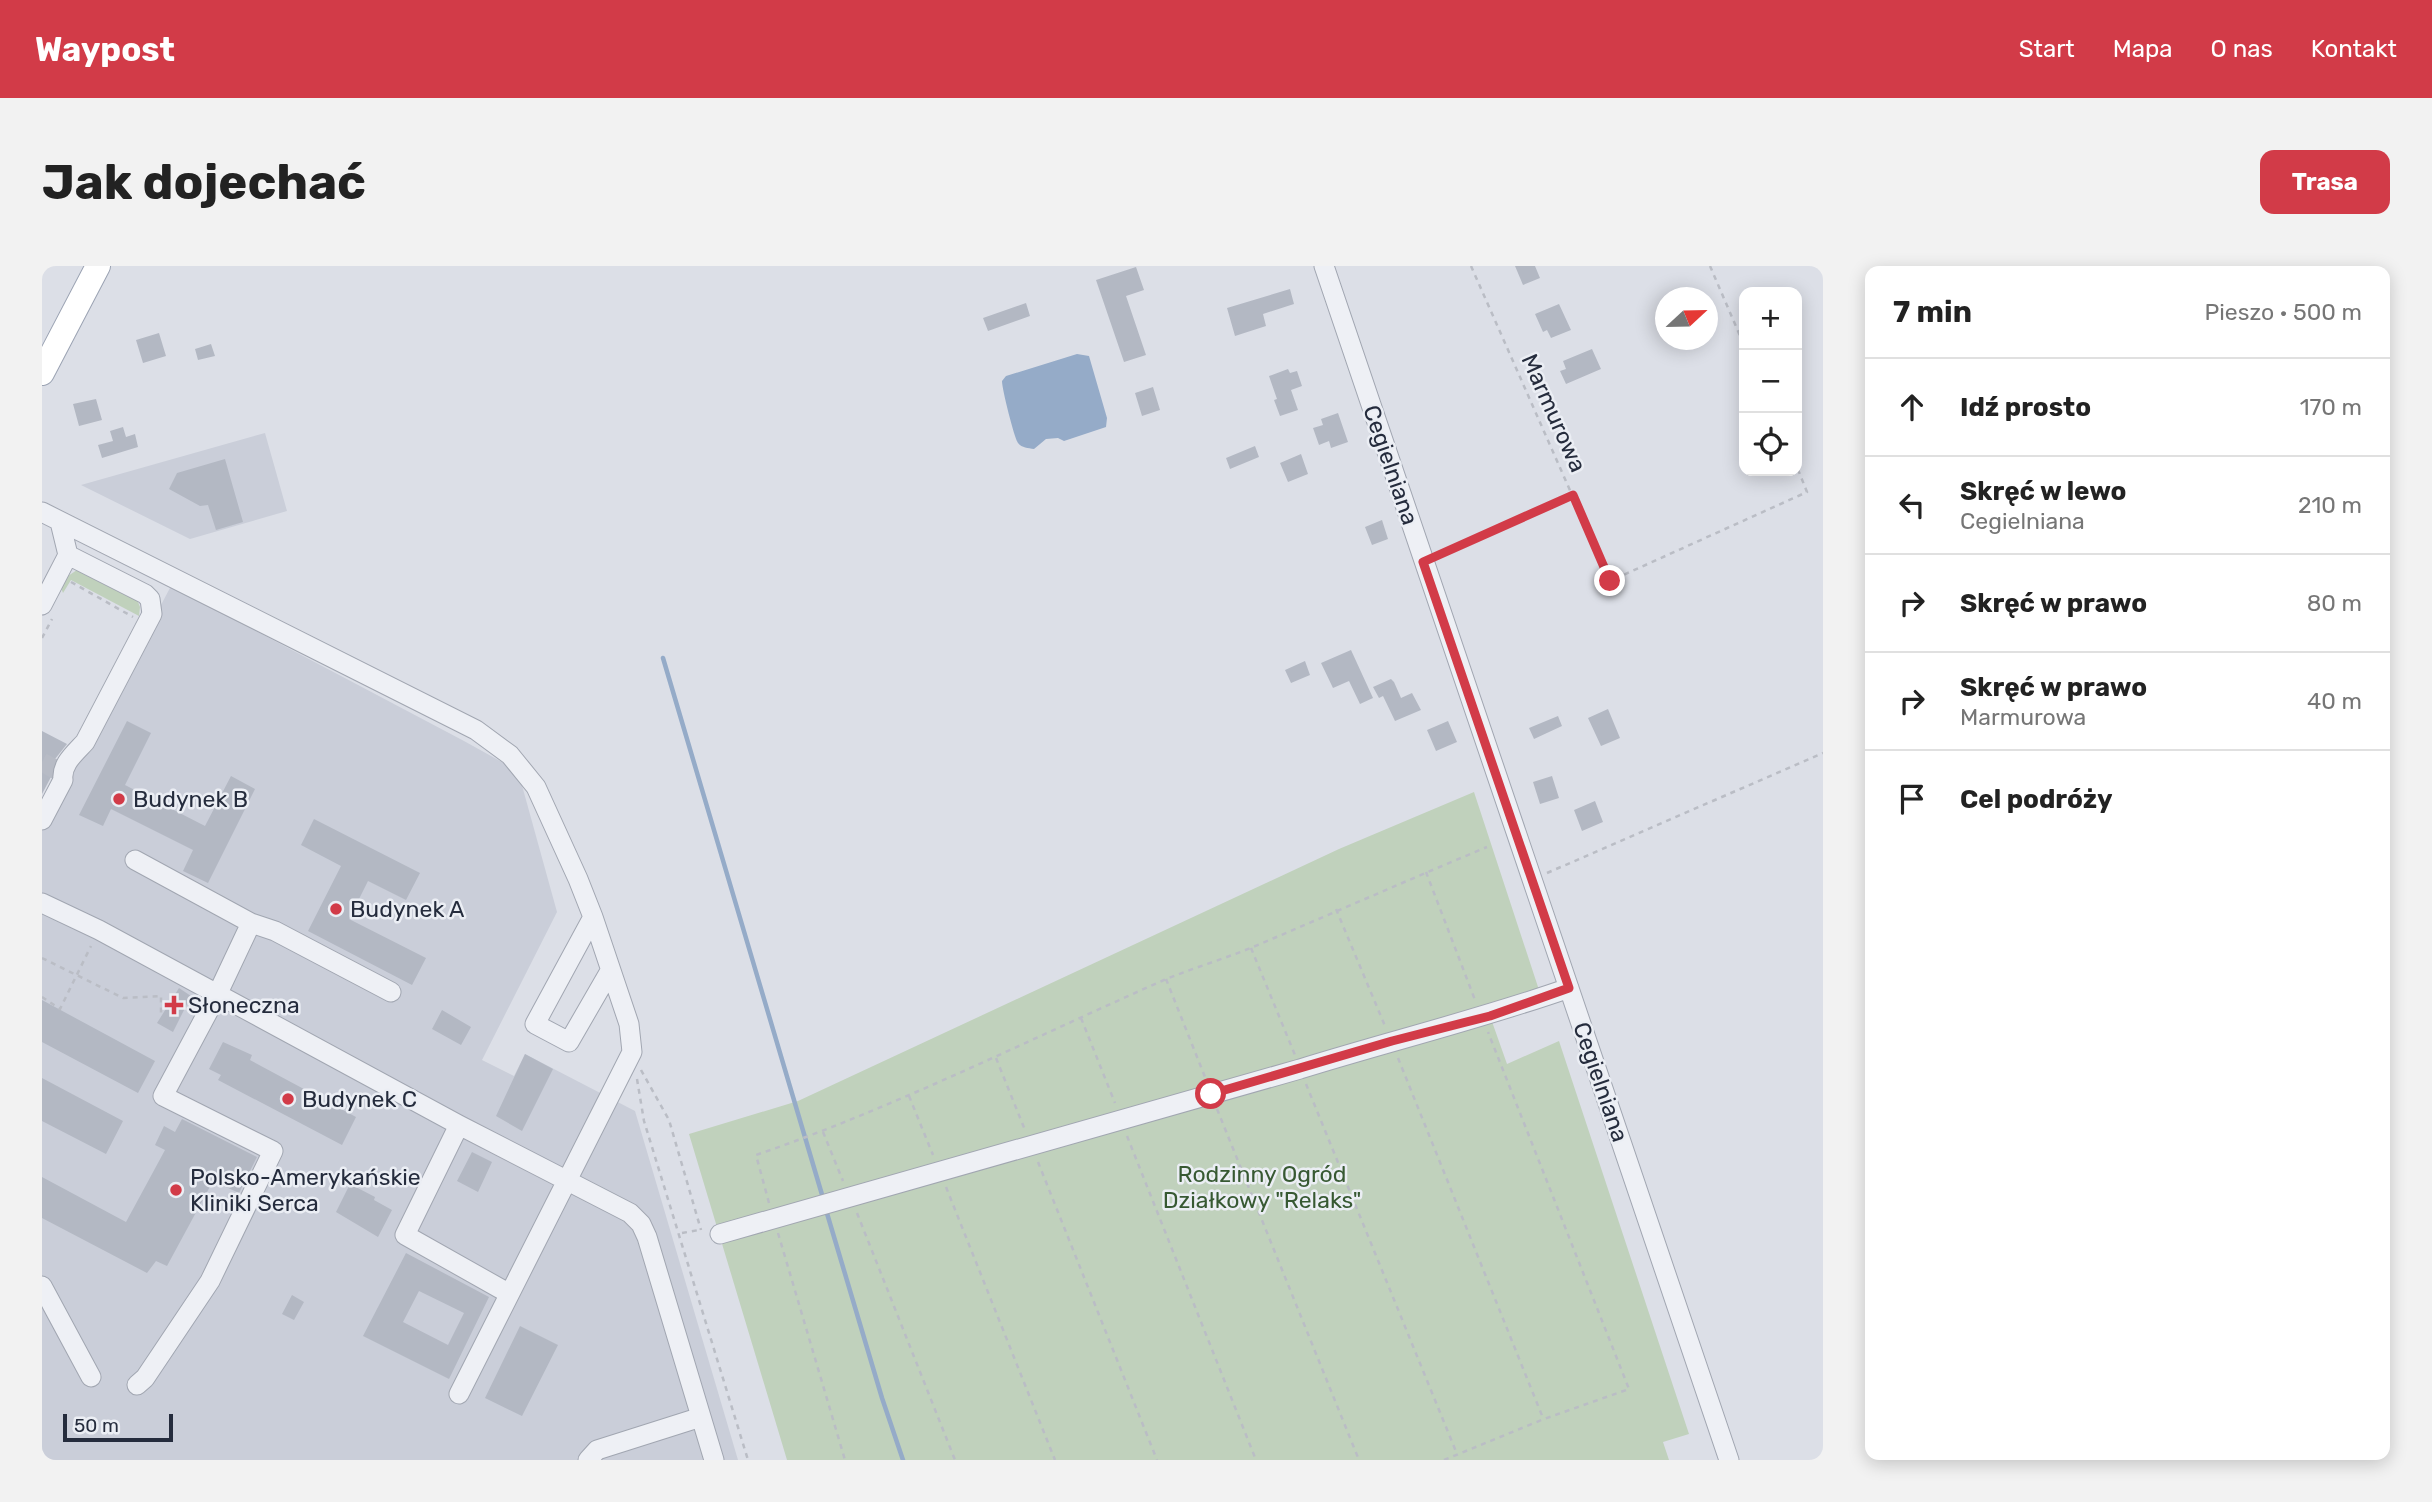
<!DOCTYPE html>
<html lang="pl">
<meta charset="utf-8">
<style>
body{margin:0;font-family:Rubik,sans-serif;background:#f2f2f2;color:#222}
.controls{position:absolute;right:21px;top:21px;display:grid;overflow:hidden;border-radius:14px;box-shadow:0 4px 18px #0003}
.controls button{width:63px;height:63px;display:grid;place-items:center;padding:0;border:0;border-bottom:2px solid #e0e0e0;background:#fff;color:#222;font:35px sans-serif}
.compass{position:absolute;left:1613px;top:21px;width:63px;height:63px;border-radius:50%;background:#fff;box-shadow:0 4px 18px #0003;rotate:68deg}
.scale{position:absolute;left:21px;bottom:18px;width:110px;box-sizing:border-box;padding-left:7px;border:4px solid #252c3d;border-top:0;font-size:19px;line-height:24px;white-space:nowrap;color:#252c3d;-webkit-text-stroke:5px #ebeef4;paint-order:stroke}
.stop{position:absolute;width:21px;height:21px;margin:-16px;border:5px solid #d23b48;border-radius:50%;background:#fff}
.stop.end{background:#d23b48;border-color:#fff;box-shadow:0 2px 7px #0008}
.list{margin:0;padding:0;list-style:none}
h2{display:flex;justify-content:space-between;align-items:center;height:91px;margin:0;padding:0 28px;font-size:30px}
h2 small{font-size:23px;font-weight:400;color:#767676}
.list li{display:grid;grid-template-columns:46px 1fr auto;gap:21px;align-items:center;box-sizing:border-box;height:98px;padding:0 28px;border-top:2px solid #e0e0e0}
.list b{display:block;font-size:26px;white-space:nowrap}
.list p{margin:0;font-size:23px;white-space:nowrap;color:#767676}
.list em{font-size:23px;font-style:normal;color:#767676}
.icon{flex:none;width:38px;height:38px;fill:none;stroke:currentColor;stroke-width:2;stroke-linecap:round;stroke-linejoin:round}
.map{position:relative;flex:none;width:1781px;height:1194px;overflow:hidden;border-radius:14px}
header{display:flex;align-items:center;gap:42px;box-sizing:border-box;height:98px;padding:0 35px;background:#d23b48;color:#fff}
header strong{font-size:33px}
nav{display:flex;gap:38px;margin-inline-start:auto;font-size:24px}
.intro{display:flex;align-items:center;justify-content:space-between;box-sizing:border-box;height:168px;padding:0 42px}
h1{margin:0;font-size:49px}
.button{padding:18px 32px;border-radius:14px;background:#d23b48;color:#fff;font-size:24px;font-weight:700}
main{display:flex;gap:42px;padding:0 42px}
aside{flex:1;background:#fff;border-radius:14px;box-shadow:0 4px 18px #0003}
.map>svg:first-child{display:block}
.built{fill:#caced9}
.green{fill:#c0d1bc}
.water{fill:#95abc8}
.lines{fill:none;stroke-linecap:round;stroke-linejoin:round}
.stream{stroke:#95abc8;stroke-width:4.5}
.building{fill:#b3b8c3;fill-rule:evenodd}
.minor-tunnel{stroke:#b7bbc5;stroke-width:19;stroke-dasharray:19 10;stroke-linecap:butt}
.minor-casing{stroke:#a1a6b1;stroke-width:21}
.major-casing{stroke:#9ba3b3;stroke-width:26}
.path{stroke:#babdc5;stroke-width:2.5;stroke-dasharray:5 5;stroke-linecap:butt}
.minor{stroke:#eef0f5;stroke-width:19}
.major{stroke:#fff;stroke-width:24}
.route{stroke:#d23b48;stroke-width:9}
.poi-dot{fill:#d23b48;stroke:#ebeef4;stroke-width:2.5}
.labels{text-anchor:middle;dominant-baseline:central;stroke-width:5;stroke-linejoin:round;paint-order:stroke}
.street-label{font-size:23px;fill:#252c3d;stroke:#ebeef4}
.poi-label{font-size:23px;fill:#252c3d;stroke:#ebeef4;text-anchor:start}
.park-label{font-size:23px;fill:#375932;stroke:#ebeef4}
</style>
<header>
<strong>Waypost</strong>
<nav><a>Start</a><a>Mapa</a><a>O nas</a><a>Kontakt</a></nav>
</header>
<div class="intro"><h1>Jak dojechać</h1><a class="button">Trasa</a></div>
<main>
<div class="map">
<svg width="1781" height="1194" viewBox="0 0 1781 1194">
<rect width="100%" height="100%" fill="#dcdfe7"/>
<path class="built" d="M223,167L245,245L148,273L39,219Z
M129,320L422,475L476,505L515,646L440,794L472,810L483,788L593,845L696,1194H0V565Z"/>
<path class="green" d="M35,304L94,331L98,341L97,350L29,314L21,327L19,322L23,312Z
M1432,526L1497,724L1448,750L1465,798L1517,775L1647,1168L1621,1176L1627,1194H745L647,868L756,835L1297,583Z"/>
<path class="water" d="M1035,88L1047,90L1065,152L1064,161L1022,175L1016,172L1004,173L992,183C986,182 980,182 976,177C972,171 960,123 960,115L964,110Z"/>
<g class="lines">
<path class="stream" d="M621,392L781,932
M784,944L840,1132L861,1194"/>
</g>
<path class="building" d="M1473,0H1493L1498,12L1481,19Z
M1094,1L1102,24L1084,30L1104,89L1082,96L1054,14Z
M1248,23L1252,38L1221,48L1224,60L1193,70L1185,42Z
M984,37L988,50L946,65L941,52Z
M1517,38L1529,64L1509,72L1505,64L1501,66L1493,48Z
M117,67L124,90L101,97L94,74Z
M169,78L173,90L156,94L153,83Z
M1550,83L1559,103L1524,118L1518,105L1524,103L1521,95Z
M1246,103L1248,107L1255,105L1260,120L1249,124L1256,144L1238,150L1232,134L1235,133L1227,110Z
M1111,121L1118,144L1100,150L1093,127Z
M54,133L60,154L37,160L31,138Z
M1296,147L1306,176L1289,182L1287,175L1277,179L1271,162L1281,159L1279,153Z
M81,161L84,171L93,168L96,181L60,192L56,179L71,175L68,165Z
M1213,180L1217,191L1188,203L1184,192Z
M1259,188L1266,208L1246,216L1238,197Z
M183,193L201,256L174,264L166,239L158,240L127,223L135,207Z
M1340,254L1346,273L1330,279L1323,261Z
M1309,384L1331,432L1318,438L1307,415L1291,422L1279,397Z
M1263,395L1268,409L1249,417L1243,404Z
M1349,413L1352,416L1359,432L1370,427L1379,444L1353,455L1341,430L1337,432L1331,421Z
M1566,443L1578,472L1559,480L1546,452Z
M1516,450L1520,460L1492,473L1487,462Z
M85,455L109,467L83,519L163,560L189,510L213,523L166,617L141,605L151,584L69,543L61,560L37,549Z
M1406,455L1415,476L1394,485L1385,464Z
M0,465L25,478L13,493L9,511L0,528Z
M1510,510L1517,532L1498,538L1491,516Z
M1553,535L1561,556L1540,565L1532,544Z
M272,553L378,607L364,634L326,615L307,653L384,692L370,719L266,665L299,600L259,579Z
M137,722L149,730L131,766L115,757Z
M0,734L113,795L96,827L0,776Z
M400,744L429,761L419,779L390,763Z
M181,776L210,789L208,794L314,851L300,879L176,814L179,809L167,803Z
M483,788L511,803L480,865L454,850Z
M0,812L81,855L64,888L0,855Z
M140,853L215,891L197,927L171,915L125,1000L114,995L105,1007L0,952V911L84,956L123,884L113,879L122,860L133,866Z
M430,886L450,896L436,926L415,915Z
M308,918L333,931L332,934L350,944L336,971L294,946Z
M364,987L447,1031L407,1113L321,1070ZM377,1025L422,1047L406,1079L361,1056Z
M250,1029L262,1036L252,1054L240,1048Z
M478,1060L516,1079L480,1150L443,1132Z"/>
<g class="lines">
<path class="minor-tunnel" d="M0,496L20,507"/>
<defs>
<path id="minor" d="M1282,0L1687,1194
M0,246L434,464L468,489L494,521L536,613L551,651L587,758L590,786L417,1128
M0,339L26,289L18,256
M0,554L21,514C19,498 33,487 43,476L110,348L108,333L103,328L26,289
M93,594L209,657L176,727L121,830L231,885L168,1015L103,1112L95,1119
M0,637L57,664L417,859L588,947L599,958L605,971L672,1194
M551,651L493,758L527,776L568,705
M209,657L233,665L349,726
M417,859L363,969L466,1027
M678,968L1258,803C1348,775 1439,753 1527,722
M0,1020L49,1111
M546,1194L555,1184L659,1151"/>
<path id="major" d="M0,107L56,0"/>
</defs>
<use href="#minor" class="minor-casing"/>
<use href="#major" class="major-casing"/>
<path class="path" d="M1429,0L1568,315L1765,226L1755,201
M1668,0L1702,79
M1397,288L1531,228
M29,316L91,351
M0,372L10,353
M1384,606L1433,734
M1505,607L1781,487
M1294,643L1343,760
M1209,682L1253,789
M0,692L81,732L119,730V750
M1124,713L1163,811
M0,731L18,743L49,680
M1039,752L1073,837
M954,792L983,864
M1356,792L1501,1152
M599,804L627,854L659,964
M595,813L602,855L706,1194
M1264,818L1415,1188
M867,830L891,889
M1175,843L1317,1194
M781,866L801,915
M1085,870L1214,1194
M996,896L1115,1194
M904,921L1013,1194
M727,937L714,889C854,841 986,774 1122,714C1151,702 1182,693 1211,681C1289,648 1366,614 1445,581
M815,947L913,1194
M640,967L657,964
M736,967L803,1194
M1402,1194L1502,1153L1587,1123L1446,766"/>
<use href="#minor" class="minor"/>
<use href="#major" class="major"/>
</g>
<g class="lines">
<path class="route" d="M1169,828L1350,775L1448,750L1527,722L1381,296L1531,229L1568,315"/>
</g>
<g class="poi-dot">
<circle cx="77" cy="533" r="7"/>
<circle cx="294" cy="643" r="7"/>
<path d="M128.5 728.5h7v7h7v7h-7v7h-7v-7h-7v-7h7z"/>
<circle cx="246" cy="833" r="7"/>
<circle cx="134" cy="924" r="7"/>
</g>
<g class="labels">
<g class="street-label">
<text transform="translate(1512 147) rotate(66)">Marmurowa</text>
<text transform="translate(1349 199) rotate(71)">Cegielniana</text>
<text transform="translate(1559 816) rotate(71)">Cegielniana</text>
</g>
<g class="poi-label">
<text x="91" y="533">Budynek B</text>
<text x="308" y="643">Budynek A</text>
<text x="146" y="739">Słoneczna</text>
<text x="260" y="833">Budynek C</text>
<text x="148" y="911">Polsko-Amerykańskie<tspan x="148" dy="26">Kliniki Serca</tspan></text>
</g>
<g class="park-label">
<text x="1220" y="908">Rodzinny Ogród<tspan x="1220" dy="26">Działkowy "Relaks"</tspan></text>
</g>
</g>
</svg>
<div class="controls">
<button>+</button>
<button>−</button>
<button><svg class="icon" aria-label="locate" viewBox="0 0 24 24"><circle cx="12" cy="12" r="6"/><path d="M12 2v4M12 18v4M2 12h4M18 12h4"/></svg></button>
</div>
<svg class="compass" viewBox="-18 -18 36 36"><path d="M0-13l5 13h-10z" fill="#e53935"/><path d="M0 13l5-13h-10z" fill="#767676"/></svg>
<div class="scale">50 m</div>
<div class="stop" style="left:1169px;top:828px"></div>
<div class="stop end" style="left:1568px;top:315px"></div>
</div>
<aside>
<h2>7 min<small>Pieszo · 500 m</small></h2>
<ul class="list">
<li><svg class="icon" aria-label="ahead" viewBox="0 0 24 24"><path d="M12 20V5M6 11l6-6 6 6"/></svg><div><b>Idź prosto</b></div><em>170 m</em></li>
<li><svg class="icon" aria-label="left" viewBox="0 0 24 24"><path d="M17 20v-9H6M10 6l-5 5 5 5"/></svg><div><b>Skręć w lewo</b><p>Cegielniana</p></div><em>210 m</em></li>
<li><svg class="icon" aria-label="right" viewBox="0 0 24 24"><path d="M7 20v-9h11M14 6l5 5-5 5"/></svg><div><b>Skręć w prawo</b></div><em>80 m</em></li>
<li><svg class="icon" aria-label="right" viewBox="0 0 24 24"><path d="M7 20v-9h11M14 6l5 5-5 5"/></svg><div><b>Skręć w prawo</b><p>Marmurowa</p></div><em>40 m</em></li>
<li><svg class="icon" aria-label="arrive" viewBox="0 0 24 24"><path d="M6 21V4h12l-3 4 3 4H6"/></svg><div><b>Cel podróży</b></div></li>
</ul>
</aside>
</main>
